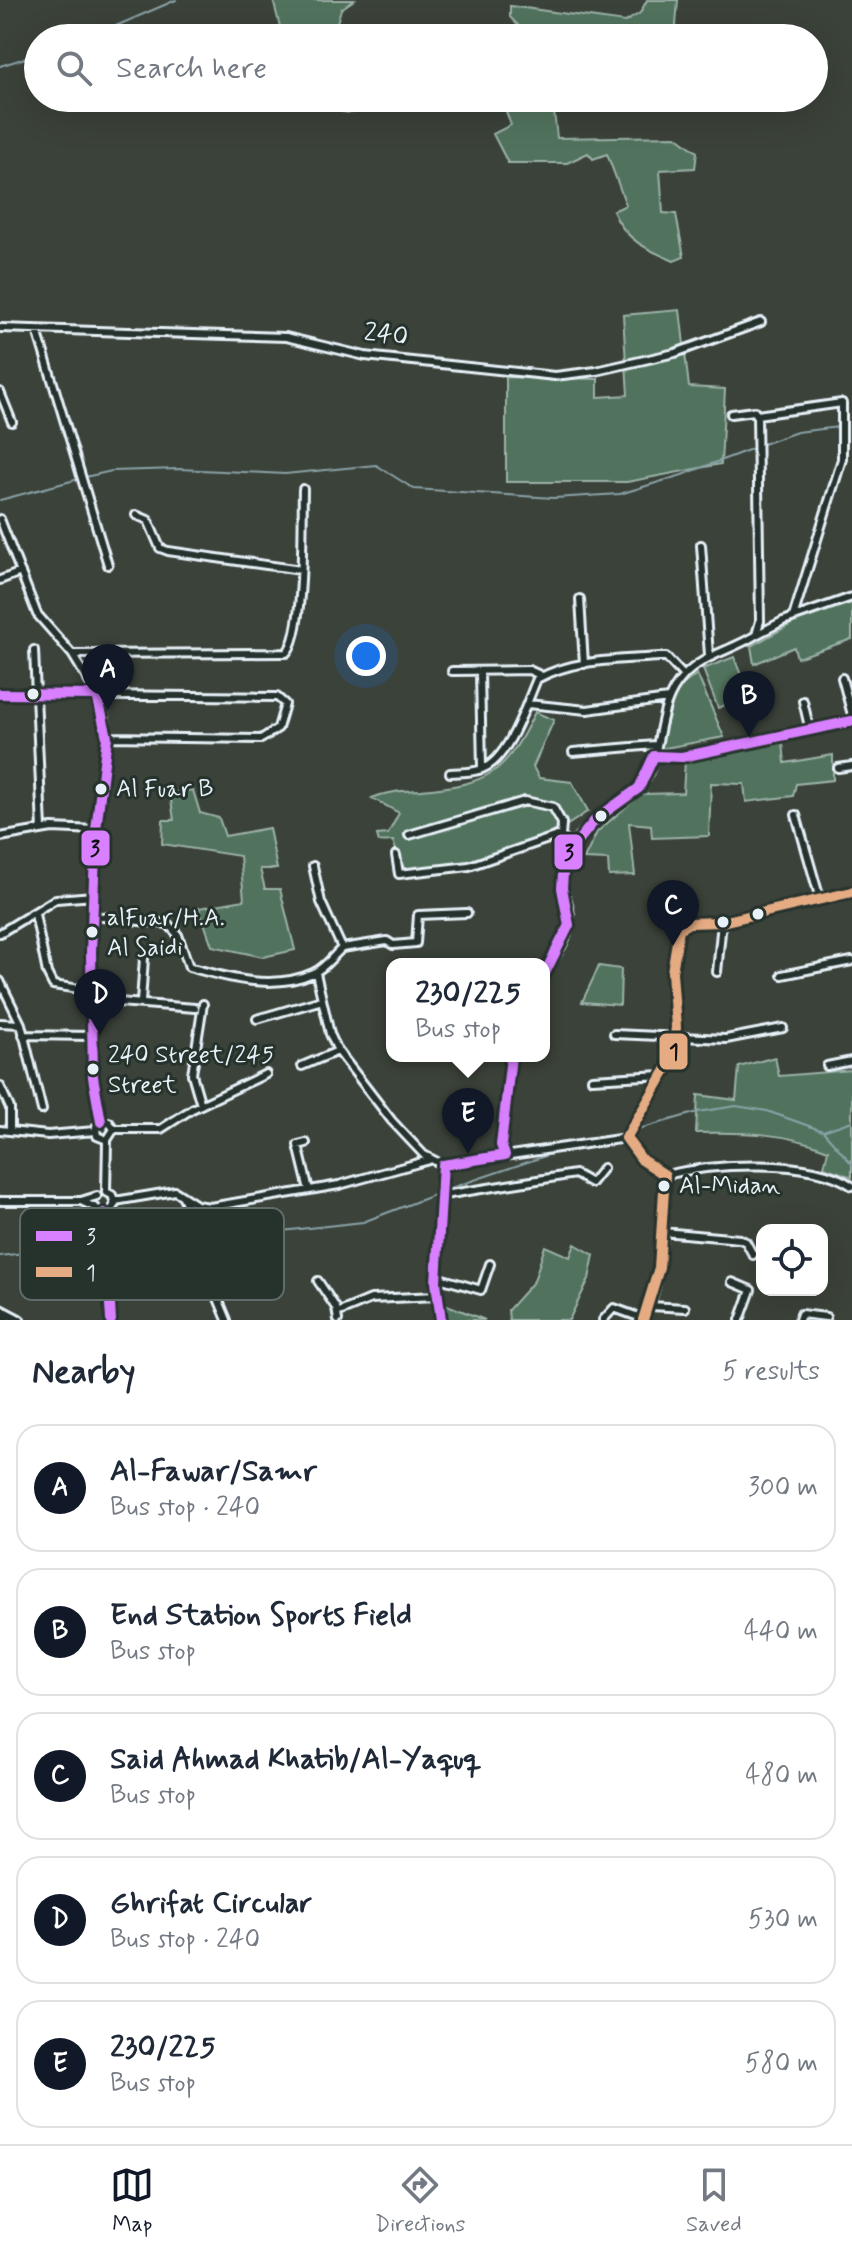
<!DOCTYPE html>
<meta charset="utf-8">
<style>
body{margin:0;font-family:Mynerve,sans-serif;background:#f6f6f7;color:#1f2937}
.controls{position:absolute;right:24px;bottom:24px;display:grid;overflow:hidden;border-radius:16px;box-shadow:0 8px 32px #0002}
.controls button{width:72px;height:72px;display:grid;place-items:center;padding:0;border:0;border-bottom:2px solid #e0e1e3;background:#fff;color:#1f2937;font:40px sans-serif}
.you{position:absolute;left:366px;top:656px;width:28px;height:28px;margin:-20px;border:6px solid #fff;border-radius:50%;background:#1a73e8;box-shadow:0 0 0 12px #1a73e833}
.badge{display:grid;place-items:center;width:52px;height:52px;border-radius:50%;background:#111827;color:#fff;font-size:26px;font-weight:700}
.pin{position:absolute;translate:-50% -66px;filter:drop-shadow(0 2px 4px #0008)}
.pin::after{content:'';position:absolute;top:42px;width:28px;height:24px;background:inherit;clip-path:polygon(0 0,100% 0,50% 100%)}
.popup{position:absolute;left:386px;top:958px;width:164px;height:104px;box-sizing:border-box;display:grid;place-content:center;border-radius:16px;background:#fff;filter:drop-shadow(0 2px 6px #0005);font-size:26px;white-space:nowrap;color:#747a83}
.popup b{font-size:30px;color:#1f2937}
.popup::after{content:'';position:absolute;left:50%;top:100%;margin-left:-16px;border:16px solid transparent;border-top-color:#fff}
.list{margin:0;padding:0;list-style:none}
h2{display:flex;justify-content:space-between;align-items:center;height:104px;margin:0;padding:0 32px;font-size:34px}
h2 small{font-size:26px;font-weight:400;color:#747a83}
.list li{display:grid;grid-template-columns:52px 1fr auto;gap:24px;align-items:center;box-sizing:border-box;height:128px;margin:0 16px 16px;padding:0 16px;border:2px solid #e0e1e3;border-radius:24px}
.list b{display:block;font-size:30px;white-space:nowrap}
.list p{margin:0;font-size:26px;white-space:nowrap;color:#747a83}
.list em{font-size:26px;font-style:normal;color:#747a83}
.icon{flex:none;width:44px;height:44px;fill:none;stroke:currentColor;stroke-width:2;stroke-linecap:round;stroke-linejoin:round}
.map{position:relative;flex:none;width:852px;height:1320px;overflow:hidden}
.search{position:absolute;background:#fff;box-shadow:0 8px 32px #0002;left:24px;right:24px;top:24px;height:88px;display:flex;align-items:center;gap:20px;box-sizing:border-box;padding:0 28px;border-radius:44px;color:#747a83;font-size:30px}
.sheet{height:824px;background:#fff}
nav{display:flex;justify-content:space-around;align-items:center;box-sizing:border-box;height:112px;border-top:2px solid #e0e1e3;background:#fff;font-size:22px;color:#747a83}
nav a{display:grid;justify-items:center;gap:4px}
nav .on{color:#111827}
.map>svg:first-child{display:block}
.green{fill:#51735d;stroke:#9cb2aa;stroke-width:2}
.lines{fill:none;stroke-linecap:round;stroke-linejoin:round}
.stream{stroke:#8aa2a8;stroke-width:2}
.minor-casing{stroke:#e8f1f8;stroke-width:12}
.secondary-casing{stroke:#e8f1f8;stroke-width:14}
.minor{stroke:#26332d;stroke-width:6}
.secondary{stroke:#26332d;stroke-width:8}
.bus-1-casing{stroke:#26332d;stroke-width:16}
.bus-2-casing{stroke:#26332d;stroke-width:16}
.bus-1{stroke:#d880ff;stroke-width:10}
.bus-2{stroke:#e5ac83;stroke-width:10}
.bus-dot{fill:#e8f1f8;stroke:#26332d;stroke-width:3}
.labels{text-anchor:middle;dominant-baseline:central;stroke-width:6;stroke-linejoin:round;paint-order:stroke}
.bus-label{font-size:24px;fill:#e8f1f8;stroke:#26332d;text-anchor:start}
.street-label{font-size:26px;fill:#e8f1f8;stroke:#26332d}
.key{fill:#26332d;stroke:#606c6a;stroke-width:2}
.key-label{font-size:22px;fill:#e8f1f8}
.line-badge{stroke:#26332d;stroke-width:3}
.pale-badge-label{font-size:22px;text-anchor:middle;font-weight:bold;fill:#111}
</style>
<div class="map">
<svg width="852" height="1320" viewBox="0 0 852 1320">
<rect width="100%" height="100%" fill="#3b4239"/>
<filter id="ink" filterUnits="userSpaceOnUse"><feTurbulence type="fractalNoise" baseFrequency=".0125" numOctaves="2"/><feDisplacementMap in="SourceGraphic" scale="16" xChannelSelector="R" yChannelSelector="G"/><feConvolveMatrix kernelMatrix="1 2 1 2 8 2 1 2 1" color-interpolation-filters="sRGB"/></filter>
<g filter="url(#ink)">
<path class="green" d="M273,0H354L341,9L336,26L340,38H283Z
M647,0H678L675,38H530L510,17V6L625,22L640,13Z
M319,98H360L363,109C345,118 334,109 319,98Z
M501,98H583L586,107L554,111L557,138L676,136L697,152L695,168L660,170L663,213L676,214L684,257L674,261C646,249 625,240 613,211L626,205L607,154L593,159L588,153L567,163H508L493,134L511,125Z
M680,310L689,387L725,389L721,464L627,482H506V377L598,379V397L628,395L623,315Z
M852,603V639L797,658L794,647L754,664L751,646L806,616Z
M734,657L749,696L718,708L703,669Z
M697,674L724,737L660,749L675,691Z
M535,712L554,720L533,767L539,778L572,782L588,811C534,852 469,866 403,872L393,841L379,842L377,835L388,834L399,813L372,798C388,791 404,791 421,790C489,784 505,774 535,712Z
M783,743L785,763L833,755V780L796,784L793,796L746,802L744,784L711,783L709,836L652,838L651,825L629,823L635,875L609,876L608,860L584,859L597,832L641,794L683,793L685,760Z
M193,790L200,813L219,818L225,836L269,828L277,869H260L265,889H280L295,950L263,957L212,946L199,908L244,900L240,856L162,844L163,820H174L170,793Z
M599,966L621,969L620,1005L582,1002Z
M775,1057L779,1076L852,1070V1177L824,1167L828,1150C784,1132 743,1132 696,1133L698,1095L736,1100L739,1067Z
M575,1244L594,1255L589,1279L569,1320H509L508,1310L534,1281L545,1246L570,1257Z
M442,1303L485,1320H445Z"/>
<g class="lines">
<path class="stream" d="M88,38L176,0
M0,66L38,54
M760,445L797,432L839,427
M85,477L112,471L179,469L285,474L376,465L414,489L554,498L620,494L682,475L754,448
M0,500L79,479
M632,1131L698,1112L736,1106L767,1111L823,1131L852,1164
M823,1131L852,1121
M609,1138L626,1133
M445,1190L560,1151
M200,1240L363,1222L439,1193
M0,1256L71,1247L194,1240"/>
<defs>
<path id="minor" d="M0,328L286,337L365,356L555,376L596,371L675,353L761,322
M37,330L108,565
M0,392L12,422
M731,414L754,411L757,415L842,403V459L793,617
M136,515L148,520L160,548L168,551L301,570
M0,519L37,614L72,654L97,695L105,719L107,737L96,830L91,952L93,1077L101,1122
M701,545L709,655
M0,580L21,572
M580,599L584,664
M756,635L783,621L852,597
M34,650L42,829
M72,654L286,653C305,636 302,519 303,489
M452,671L529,670L542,676
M480,672L482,769
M842,678L852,715
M0,694L277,697L285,704L278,728L261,739L107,737
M803,701L810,731
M528,704L587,710L668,699
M573,752L655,745
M654,756L682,757L852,721
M838,768L852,766
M450,773C460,772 472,773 482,769C509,759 526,704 537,679C573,659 618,660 659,657H666L684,676
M796,815L820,899
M409,835L525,801L553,807L562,823L561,837
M0,837L52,828L96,830
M396,855L399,874L469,866L557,836L565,840L570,850
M35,914L47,973L53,985L93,991
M93,916L168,924L178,935L189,967C228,978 274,991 313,973C324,969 333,956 342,948L321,902L313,866
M0,933L56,899L94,896
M342,948L387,941L393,945L416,943L418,915L467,913
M717,972L722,922
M316,973L330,1034L338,1051L392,1121L424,1155L443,1165L505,1155L501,1145L511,1056
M544,975C553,959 569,939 570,920C571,899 555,882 564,860C577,824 617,812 638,789C666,759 652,710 683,677C704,654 731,651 756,635L760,621L757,415
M782,975L852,961
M0,981L21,1024L42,1110
M93,1000L195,1008
M141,1002L144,958
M257,1019L322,1000
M0,1023L20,1024
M614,1034L726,1039L783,1028
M23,1035L93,1036
M302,1066L338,1051
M827,1066L852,1061
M592,1079L662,1075
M0,1086L10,1108V1131
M201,1105L192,1074L203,1004
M101,1122H109L114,1129L107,1140
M96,1127L97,1136L107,1140
M114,1129H161L192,1109L266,1074
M0,1130L48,1135L95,1131
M306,1143L298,1145L309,1190
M504,1156L626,1138
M665,1175C712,1164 811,1157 852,1186
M106,1192L107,1140
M444,1195L575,1174L591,1183L603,1168
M183,1197L196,1225L199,1253L227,1320
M0,1201H81
M115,1201L175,1191L197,1205L210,1207L339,1185L429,1160
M96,1208L81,1201L97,1196
M104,1213C100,1249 112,1284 111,1320
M104,1213L110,1212L115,1204L112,1195L106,1192
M663,1232L740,1239L746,1242L753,1255
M158,1261L199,1253
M436,1277L481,1290L490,1264
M318,1281L336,1308L338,1320
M732,1282L751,1290L740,1320
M651,1306L685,1308
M337,1313L371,1299L437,1296
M441,1320L436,1282L443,1165
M603,1320L614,1308L644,1319
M643,1320C665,1278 664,1221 665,1175C646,1166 635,1157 626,1138L673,1058L676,1027L672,972L679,929L689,923L722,922L852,892
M799,1320L801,1314L826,1317"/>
<path id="secondary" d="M0,1310L19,1320
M0,1318L5,1320"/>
</defs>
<use href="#minor" class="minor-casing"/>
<use href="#secondary" class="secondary-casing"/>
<use href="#minor" class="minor"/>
<use href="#secondary" class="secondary"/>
<defs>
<path id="bus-1" d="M0,694L97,695
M97,695L107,737L96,830L91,952L93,1077L101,1122
M654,756L682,757L852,721
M544,975L569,925L562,888L564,858L596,819L639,788L654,756
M443,1165L505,1155L501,1145L511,1056
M104,1213L111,1320
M441,1320L436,1282L443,1165"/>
<path id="bus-2" d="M643,1320L659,1268L665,1175L642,1160L626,1138L673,1058L676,1027L672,972L679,929L689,923L722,922L852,892"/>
</defs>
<use href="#bus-1" class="bus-1-casing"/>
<use href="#bus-2" class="bus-2-casing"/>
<use href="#bus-1" class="bus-1"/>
<use href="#bus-2" class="bus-2"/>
</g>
</g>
<g class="bus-dot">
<circle cx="33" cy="694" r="7"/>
<circle cx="101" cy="789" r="7"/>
<circle cx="601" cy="816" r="7"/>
<circle cx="758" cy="914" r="7"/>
<circle cx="723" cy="922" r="7"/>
<circle cx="92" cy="932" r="7"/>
<circle cx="93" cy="1069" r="7"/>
<circle cx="664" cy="1186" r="7"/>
</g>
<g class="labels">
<g class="bus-label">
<text x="116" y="789">Al Fuar B</text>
<text x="107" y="918">alFuar/H.A.<tspan x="107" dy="30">Al Saidi</tspan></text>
<text x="108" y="1055">240 Street/245<tspan x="108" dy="30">Street</tspan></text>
<text x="679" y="1186">Al-Midan</text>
</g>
<g class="street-label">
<text transform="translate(386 335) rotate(6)">240</text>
</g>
</g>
<rect x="20" y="1208" width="264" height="92" rx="12" class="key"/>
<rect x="36" y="1231" width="36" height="10" fill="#d880ff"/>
<rect x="36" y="1267" width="36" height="10" fill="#e5ac83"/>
<g class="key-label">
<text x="86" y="1244">3</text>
<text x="86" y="1280">1</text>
</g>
<g class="line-badge">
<rect x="80" y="829" width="31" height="38" rx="8" fill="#d880ff"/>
<rect x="553" y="833" width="31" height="38" rx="8" fill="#d880ff"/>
<rect x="658" y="1032" width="31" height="39" rx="8" fill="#e5ac83"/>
</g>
<g class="pale-badge-label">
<text x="95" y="856">3</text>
<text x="569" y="860">3</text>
<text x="674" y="1059">1</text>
</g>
</svg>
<div class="controls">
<button><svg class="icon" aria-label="locate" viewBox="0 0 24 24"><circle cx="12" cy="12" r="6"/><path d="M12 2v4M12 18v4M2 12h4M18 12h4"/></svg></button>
</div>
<div class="you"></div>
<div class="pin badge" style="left:108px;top:710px">A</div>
<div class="pin badge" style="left:749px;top:737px">B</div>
<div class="pin badge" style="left:673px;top:946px">C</div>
<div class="pin badge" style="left:100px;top:1035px">D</div>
<div class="pin badge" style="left:468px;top:1154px">E</div>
<div class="popup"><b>230/225</b>Bus stop</div>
<div class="search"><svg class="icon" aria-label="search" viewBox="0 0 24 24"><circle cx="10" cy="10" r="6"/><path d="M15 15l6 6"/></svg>Search here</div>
</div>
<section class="sheet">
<h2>Nearby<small>5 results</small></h2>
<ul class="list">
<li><span class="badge">A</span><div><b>Al-Fawar/Samr</b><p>Bus stop · 240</p></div><em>300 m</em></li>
<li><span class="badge">B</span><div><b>End Station Sports Field</b><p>Bus stop</p></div><em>440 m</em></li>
<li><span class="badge">C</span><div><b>Said Ahmad Khatib/Al-Yaquq</b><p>Bus stop</p></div><em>480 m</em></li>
<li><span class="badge">D</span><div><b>Ghrifat Circular</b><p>Bus stop · 240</p></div><em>530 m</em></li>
<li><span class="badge">E</span><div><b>230/225</b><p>Bus stop</p></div><em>580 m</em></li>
</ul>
</section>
<nav>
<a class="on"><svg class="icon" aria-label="map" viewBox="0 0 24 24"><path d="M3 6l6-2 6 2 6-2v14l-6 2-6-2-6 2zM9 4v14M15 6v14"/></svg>Map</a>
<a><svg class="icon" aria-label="directions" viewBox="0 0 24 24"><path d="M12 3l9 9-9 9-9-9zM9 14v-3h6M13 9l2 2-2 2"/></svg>Directions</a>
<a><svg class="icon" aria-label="saved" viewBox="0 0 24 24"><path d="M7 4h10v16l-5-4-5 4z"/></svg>Saved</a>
</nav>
